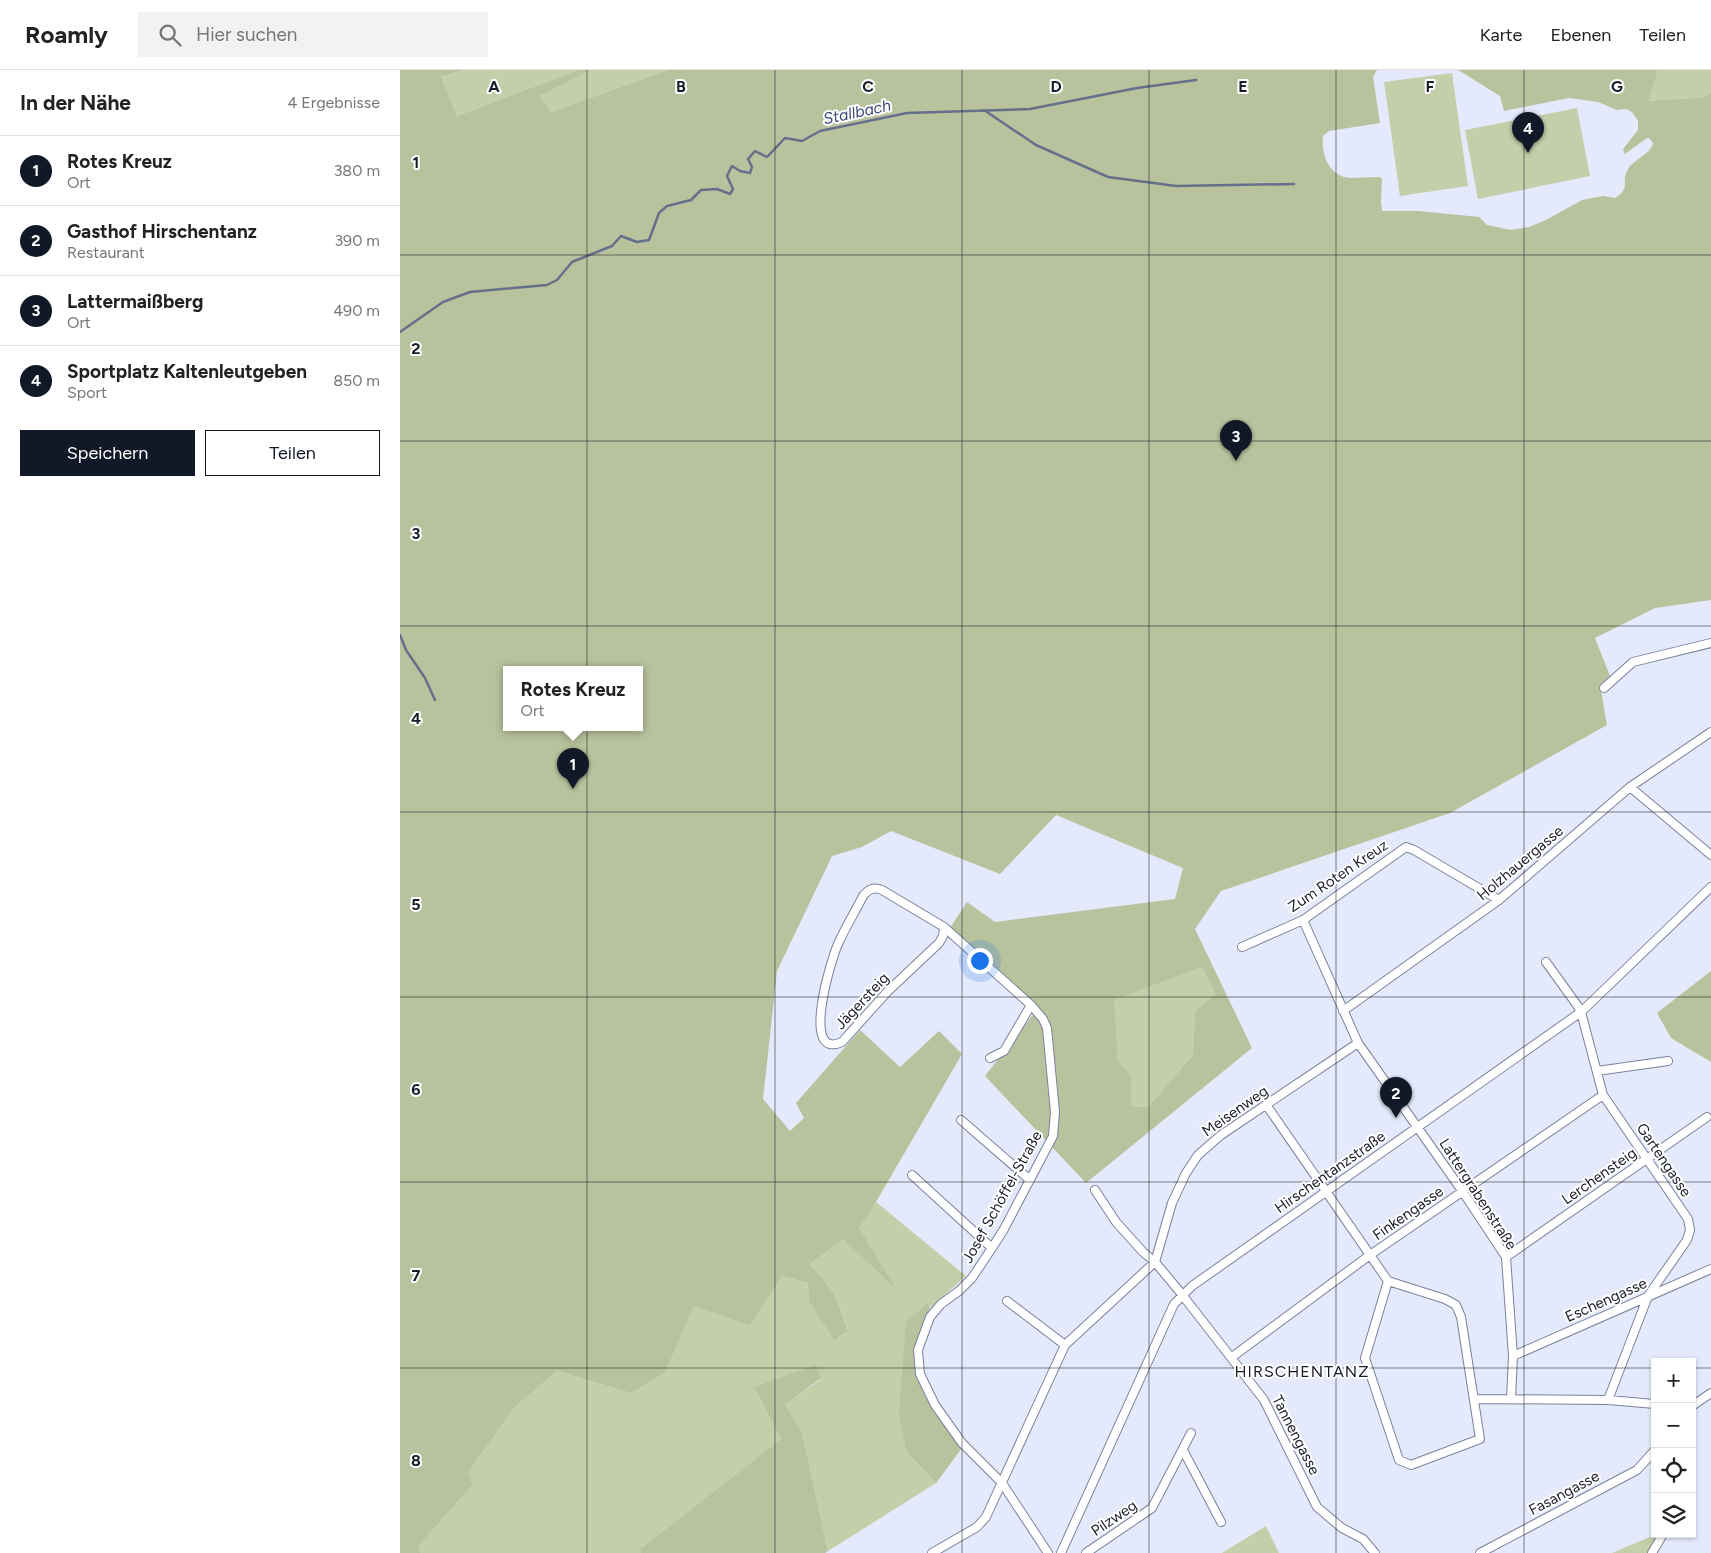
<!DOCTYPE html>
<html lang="de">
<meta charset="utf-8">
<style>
body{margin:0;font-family:Figtree,sans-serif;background:#f2f2f2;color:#222}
.controls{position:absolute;right:15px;bottom:15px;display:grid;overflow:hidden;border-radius:0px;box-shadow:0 1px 4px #0004}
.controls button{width:45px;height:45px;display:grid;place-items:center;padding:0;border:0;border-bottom:1px solid #e0e0e0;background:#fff;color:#222;font:25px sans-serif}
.you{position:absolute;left:579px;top:890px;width:18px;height:18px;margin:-12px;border:4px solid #fff;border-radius:50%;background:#1a73e8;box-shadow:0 0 0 8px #1a73e833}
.badge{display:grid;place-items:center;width:32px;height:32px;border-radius:50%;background:#111827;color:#fff;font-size:16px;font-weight:700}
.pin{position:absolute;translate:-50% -41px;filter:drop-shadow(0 1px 2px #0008)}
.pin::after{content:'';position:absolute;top:26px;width:18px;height:15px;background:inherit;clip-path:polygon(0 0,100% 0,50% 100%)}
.popup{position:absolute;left:103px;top:596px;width:140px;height:65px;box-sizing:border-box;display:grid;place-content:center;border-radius:0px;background:#fff;filter:drop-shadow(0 1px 4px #0005);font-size:16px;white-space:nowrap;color:#767676}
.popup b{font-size:19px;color:#222}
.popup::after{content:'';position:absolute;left:50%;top:100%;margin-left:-10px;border:10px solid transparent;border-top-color:#fff}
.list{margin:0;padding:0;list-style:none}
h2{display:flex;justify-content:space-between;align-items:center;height:65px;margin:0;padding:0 20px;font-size:21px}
h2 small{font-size:16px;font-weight:400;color:#767676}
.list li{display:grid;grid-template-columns:32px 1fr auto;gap:15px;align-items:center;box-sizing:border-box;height:70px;padding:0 20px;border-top:1px solid #e0e0e0}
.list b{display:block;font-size:19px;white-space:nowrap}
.list p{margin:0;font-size:16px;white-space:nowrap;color:#767676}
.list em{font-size:16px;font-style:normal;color:#767676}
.actions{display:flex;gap:10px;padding:15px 20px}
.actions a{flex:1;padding:11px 0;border:1px solid #111827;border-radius:0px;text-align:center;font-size:18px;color:#111827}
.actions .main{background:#111827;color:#fff}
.icon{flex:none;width:28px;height:28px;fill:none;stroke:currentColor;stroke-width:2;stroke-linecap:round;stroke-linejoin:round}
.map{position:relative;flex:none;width:1311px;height:1483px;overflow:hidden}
header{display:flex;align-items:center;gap:30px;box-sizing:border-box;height:70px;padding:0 25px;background:#fff;border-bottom:1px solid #e0e0e0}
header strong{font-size:24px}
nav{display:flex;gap:28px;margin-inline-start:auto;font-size:18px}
.search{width:350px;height:45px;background:#f2f2f2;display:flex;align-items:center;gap:12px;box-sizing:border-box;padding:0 18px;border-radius:0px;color:#767676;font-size:19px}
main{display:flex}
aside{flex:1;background:#fff}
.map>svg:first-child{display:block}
.green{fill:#c4cea8}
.forest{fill:#b8c29d;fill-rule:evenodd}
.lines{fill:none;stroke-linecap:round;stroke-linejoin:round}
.stream{stroke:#67708a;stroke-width:2.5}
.minor-casing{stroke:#7a829c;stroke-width:10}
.minor{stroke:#fff;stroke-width:8}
.grid{fill:none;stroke:#191d27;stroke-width:1;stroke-opacity:0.55}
.labels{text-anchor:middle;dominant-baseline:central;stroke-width:4;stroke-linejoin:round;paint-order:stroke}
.street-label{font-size:15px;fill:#191d27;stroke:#fff}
.water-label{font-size:16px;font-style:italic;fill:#3c4a79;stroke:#fff}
.neighbourhood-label{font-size:16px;letter-spacing:1px;fill:#191d27;stroke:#fff}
.grid-label{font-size:16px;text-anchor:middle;font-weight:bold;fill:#191d27;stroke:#fff;stroke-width:4;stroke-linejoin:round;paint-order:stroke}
</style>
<header>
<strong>Roamly</strong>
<div class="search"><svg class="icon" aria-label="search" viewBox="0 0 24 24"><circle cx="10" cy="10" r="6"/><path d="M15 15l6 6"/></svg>Hier suchen</div>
<nav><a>Karte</a><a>Ebenen</a><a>Teilen</a></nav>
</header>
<main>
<aside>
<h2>In der Nähe<small>4 Ergebnisse</small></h2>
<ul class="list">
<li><span class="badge">1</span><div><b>Rotes Kreuz</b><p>Ort</p></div><em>380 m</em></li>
<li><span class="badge">2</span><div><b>Gasthof Hirschentanz</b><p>Restaurant</p></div><em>390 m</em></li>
<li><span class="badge">3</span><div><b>Lattermaißberg</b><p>Ort</p></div><em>490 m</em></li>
<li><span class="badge">4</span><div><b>Sportplatz Kaltenleutgeben</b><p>Sport</p></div><em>850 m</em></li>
</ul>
<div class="actions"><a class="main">Speichern</a><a>Teilen</a></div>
</aside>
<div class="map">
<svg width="1311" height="1483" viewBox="0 0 1311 1483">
<rect width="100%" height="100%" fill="#e4eafb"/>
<path class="green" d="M63,0H178L57,46L41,7Z
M191,0H268L151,42L140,26Z
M1258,0H1311V23L1305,27L1247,31Z
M1052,3L1068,116L1000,126L984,12Z
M1177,38L1190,106L1078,129L1065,60Z
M802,897L817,924L795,941L793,985L748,1037L731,1036V1006L718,991L713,930Z
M476,1132L566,1206L530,1238L529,1234L507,1382L536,1413L428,1481L402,1362L385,1335L421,1309L354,1317L381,1369L240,1479L241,1483H21L17,1476L71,1415L69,1401L114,1338L157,1301L231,1323L265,1303L294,1236L350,1256L382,1206L408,1213L409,1232L434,1270L448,1259L433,1222L410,1194L443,1169L494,1216L458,1158Z
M866,1456L879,1483H822Z
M1257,1464L1249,1483H1212Z"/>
<path class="forest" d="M0,0H63L41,7L57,46L178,0H191L140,26L151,42L268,0H977L973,7L980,53L929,61L923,66C921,85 929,106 950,108C960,108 970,107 979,107L982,108L981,132L982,141H1019L1079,147L1087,155L1111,160L1129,157L1146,150L1182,130L1203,126L1215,128C1232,117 1220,112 1228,99C1234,89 1250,85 1253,73L1249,68H1247L1225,84L1223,79L1238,60V51L1232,42L1226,39L1217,40L1198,32L1169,28L1104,41L1100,26L1058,0H1258L1248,31L1305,27L1311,23V530L1255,538L1195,568L1210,606L1200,615L1207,655L1050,743L821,821L795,859L852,978L686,1113L585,1006L639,937L550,858L567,832L595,852L775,829L783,798L656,745L600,804L491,761L462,777L432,786L377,901L363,1029L390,1061L404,1048L396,1033L460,960L500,997L539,961L562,984L476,1132L459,1158L496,1219L443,1169L410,1194L433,1222L448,1260L434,1270L409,1232L408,1213L382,1206L350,1256L294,1236L265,1303L231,1323L157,1301L114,1338L69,1401L72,1415L18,1476L21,1483H0ZM107,600H239V658H107ZM802,897L816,924L795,941L793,985L748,1037L731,1036V1006L718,991L714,930Z
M1311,901V992L1271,968L1257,943Z
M528,1233L530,1238C525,1251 518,1265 516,1278C510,1316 541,1349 562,1378L536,1413L507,1382L499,1344L506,1252Z
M416,1295L421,1308L385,1335L402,1362L428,1481L425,1483H241L240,1479L381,1369L354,1317Z"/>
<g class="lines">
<path class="stream" d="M584,40L636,75L708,107L776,116L894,114
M0,262L43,232L70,222L147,215L157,210L172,192L212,176L221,166L237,172L249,170L259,143L267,136L291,130L301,120L317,119L330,124L333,119L327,106L332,96L340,101L350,103L352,97L348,89L355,81L367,87L385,68L402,71L420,61L507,43L630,39L737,18L796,10
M0,565L6,580L25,608L35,630"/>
<defs>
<path id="minor" d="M1204,618L1233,592L1311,573
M1230,717L1311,785
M903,850L958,973L1063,1122L1106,1187L1113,1286L1111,1329
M544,857L543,866L539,873L488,921L442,972C400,991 431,890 438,874C445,858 455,842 463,826C468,820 473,816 482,820L544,857L631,935L643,949L647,958L655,1042L653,1066L604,1159L592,1178L572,1208L559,1221L541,1234L530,1247L518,1280L520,1304L535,1335L562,1373L602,1413L648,1483
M842,877L903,850L1006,777L1014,780L1099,830
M1146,892L1177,935L1181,942L1203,1025L1288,1149L1290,1160L1287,1170L1248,1226L1208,1330
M943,941L1099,830L1230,717L1311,662
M590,988L604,981L631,935
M1197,1001L1268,991
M867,1036L988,1211L965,1288L999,1390L1011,1395L1080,1369L1061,1247L1056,1235L1045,1229L988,1211
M561,1050L630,1110
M512,1105L592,1178
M695,1120L716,1152L743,1182L755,1192L780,1222L864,1330L917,1437L942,1458L963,1469L975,1483
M1106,1187L1307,1047
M607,1231L665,1275
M1113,1286L1311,1199
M832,1287L970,1185L1203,1025
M1075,1329L1208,1330L1255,1334
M1292,1336L1311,1323
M783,1380L821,1452
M532,1483L577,1457L586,1447L665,1275L755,1192L772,1133L786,1103L798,1085L821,1065L958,973
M661,1483L774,1234L792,1216L1181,942L1311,817
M686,1483L752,1438L791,1363
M1080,1483L1237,1400L1255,1380
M1252,1483L1263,1464"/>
</defs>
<use href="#minor" class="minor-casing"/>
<use href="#minor" class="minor"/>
</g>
<path class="grid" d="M187,0V1483M375,0V1483M562,0V1483M749,0V1483M936,0V1483M1124,0V1483M0,185H1311M0,371H1311M0,556H1311M0,742H1311M0,927H1311M0,1112H1311M0,1298H1255M1292,1298H1311"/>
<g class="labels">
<g class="street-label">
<text transform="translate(1120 793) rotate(-40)">Holzhauergasse</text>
<text transform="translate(938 806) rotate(-34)">Zum Roten Kreuz</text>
<text transform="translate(462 931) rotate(-47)">Jägersteig</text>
<text transform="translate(835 1041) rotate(-35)">Meisenweg</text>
<text transform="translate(1264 1090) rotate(56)">Gartengasse</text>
<text transform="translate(930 1102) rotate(-35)">Hirschentanzstraße</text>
<text transform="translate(1199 1106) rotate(-35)">Lerchensteig</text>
<text transform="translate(1078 1124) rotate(57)">Lattergrabenstraße</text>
<text transform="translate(602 1127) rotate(-61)">Josef Schöffel-Straße</text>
<text transform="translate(1008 1143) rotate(-35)">Finkengasse</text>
<text transform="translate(1206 1230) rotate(-24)">Eschengasse</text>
<text transform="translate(896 1365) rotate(63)">Tannengasse</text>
<text transform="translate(1164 1423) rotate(-28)">Fasangasse</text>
<text transform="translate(714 1448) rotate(-34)">Pilzweg</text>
</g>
<g class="water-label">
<text transform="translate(457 42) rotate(-12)">Stallbach</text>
</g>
<g class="neighbourhood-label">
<text x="902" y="1301">HIRSCHENTANZ</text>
</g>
</g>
<g class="grid-label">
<text x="94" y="22">A</text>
<text x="281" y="22">B</text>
<text x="468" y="22">C</text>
<text x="656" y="22">D</text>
<text x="843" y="22">E</text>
<text x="1030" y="22">F</text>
<text x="1217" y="22">G</text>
<text x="16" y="98">1</text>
<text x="16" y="284">2</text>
<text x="16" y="469">3</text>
<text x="16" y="654">4</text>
<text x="16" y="840">5</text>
<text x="16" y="1025">6</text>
<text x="16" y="1211">7</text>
<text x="16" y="1396">8</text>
</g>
</svg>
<div class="controls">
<button>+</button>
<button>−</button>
<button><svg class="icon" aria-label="locate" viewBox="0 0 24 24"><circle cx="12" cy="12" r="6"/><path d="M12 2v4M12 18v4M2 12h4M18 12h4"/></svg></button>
<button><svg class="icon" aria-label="layers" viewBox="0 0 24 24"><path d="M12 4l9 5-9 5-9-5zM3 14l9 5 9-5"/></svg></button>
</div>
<div class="you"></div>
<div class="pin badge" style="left:173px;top:719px">1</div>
<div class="popup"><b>Rotes Kreuz</b>Ort</div>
<div class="pin badge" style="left:996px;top:1048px">2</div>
<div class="pin badge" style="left:836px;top:391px">3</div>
<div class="pin badge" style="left:1128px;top:83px">4</div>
</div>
</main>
